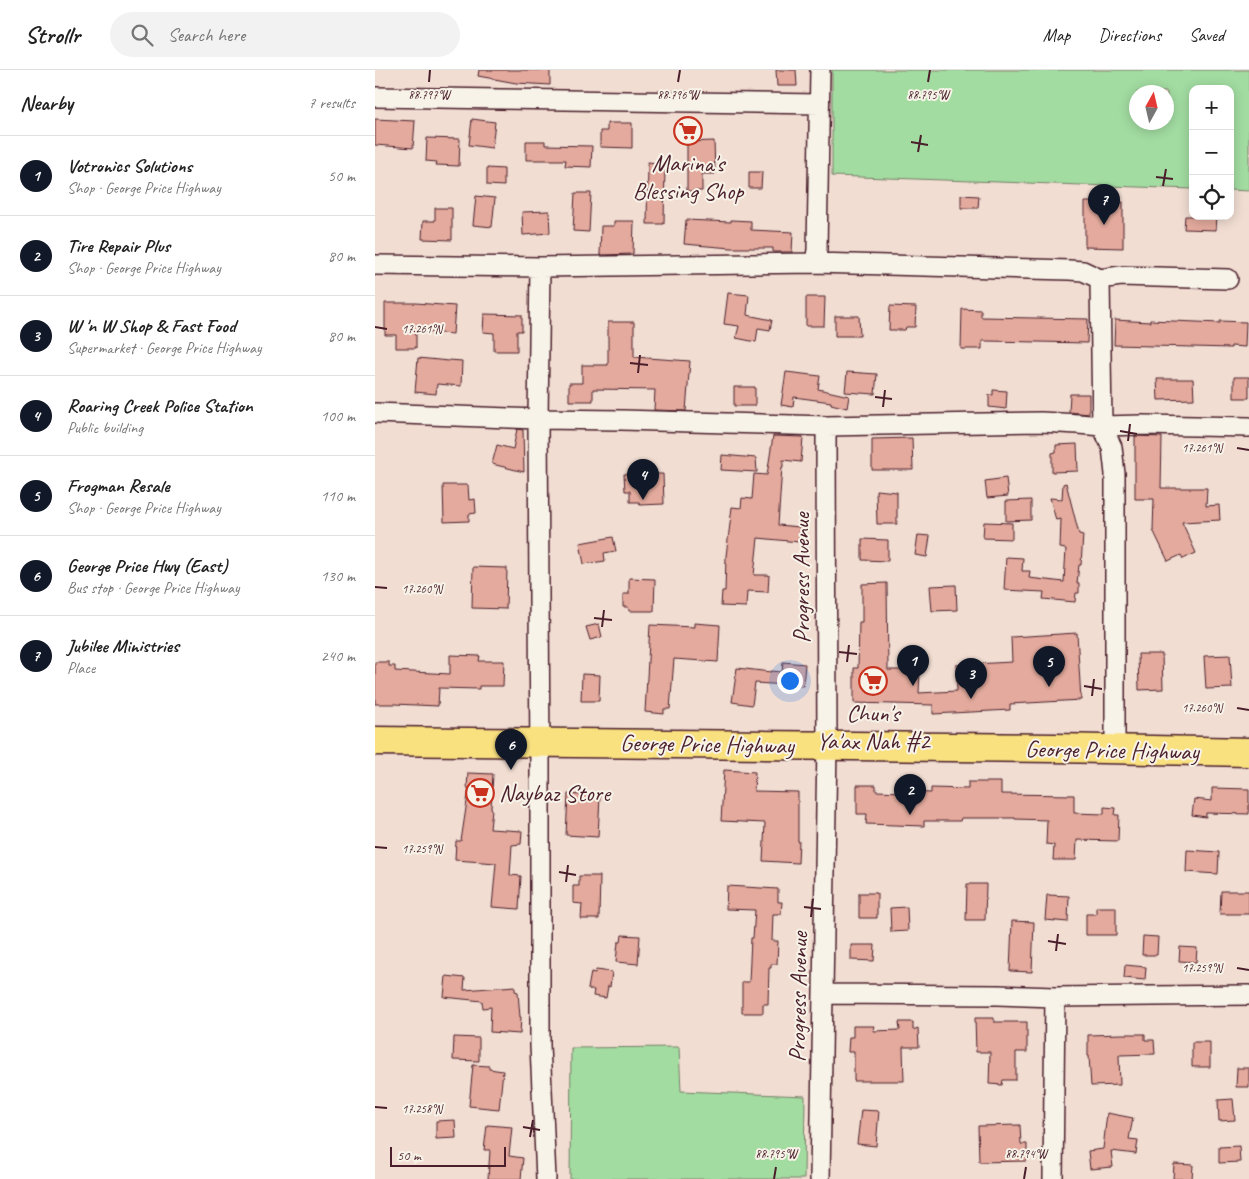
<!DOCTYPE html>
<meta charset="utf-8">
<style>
body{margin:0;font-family:Caveat,sans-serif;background:#f2f2f2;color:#222}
.controls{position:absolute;right:15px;top:15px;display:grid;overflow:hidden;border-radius:10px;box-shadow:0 2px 12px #0003}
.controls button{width:45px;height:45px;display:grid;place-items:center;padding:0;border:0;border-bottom:1px solid #e0e0e0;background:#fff;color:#222;font:25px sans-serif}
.compass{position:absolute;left:754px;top:15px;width:45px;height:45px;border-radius:50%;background:#fff;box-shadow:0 2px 12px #0003;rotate:8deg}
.scale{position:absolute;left:15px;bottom:12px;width:116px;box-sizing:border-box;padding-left:5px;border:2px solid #4a1f2b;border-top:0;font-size:14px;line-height:18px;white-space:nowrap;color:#4a1f2b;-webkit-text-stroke:4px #f7f3e8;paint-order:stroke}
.you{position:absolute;left:414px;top:610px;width:18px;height:18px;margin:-12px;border:4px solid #fff;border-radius:50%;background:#1a73e8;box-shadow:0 0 0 8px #1a73e833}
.badge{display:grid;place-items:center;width:32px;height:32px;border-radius:50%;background:#111827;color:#fff;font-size:16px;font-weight:700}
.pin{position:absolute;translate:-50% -41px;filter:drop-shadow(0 1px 2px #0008)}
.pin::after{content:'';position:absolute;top:26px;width:18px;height:15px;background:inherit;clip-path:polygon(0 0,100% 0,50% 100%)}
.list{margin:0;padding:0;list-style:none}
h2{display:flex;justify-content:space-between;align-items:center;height:65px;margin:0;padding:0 20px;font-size:21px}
h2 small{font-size:16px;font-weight:400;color:#767676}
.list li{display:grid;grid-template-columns:32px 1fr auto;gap:15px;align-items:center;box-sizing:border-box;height:80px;padding:0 20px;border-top:1px solid #e0e0e0}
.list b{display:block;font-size:19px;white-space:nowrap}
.list p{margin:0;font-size:16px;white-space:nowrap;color:#767676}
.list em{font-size:16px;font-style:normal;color:#767676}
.icon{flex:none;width:28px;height:28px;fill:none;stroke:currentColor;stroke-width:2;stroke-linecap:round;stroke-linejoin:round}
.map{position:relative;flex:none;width:874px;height:1109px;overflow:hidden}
header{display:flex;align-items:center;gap:30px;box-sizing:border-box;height:70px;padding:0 25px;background:#fff;border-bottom:1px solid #e0e0e0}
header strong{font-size:24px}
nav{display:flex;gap:28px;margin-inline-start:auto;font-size:18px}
.search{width:350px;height:45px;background:#f2f2f2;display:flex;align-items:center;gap:12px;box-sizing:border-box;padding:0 18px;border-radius:28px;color:#767676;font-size:19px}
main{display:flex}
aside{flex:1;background:#fff}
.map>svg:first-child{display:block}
.green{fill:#a2dca1;stroke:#767e66;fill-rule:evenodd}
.building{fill:#e3aa9d;stroke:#4a1f2b}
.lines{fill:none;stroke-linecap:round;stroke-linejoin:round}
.minor-casing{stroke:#4a1f2b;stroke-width:22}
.highway-casing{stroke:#4a1f2b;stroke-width:31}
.minor{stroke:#f7f3e8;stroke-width:19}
.highway{stroke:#fae180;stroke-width:28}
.ticks{fill:none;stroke:#4a1f2b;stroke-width:2}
.labels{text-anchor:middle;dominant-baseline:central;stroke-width:4;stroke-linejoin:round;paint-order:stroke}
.poi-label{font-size:24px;fill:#4a1f2b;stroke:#f7f3e8}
.street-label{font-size:24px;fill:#4a1f2b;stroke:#f7f3e8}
.ticks-label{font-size:12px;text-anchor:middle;fill:#4a1f2b;stroke:#f7f3e8;stroke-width:4;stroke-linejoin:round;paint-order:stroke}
</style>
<header>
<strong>Strollr</strong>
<div class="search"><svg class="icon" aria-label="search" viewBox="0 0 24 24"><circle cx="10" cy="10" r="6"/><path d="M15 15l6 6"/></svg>Search here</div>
<nav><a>Map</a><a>Directions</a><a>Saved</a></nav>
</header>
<main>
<aside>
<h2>Nearby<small>7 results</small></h2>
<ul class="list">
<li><span class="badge">1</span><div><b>Votronics Solutions</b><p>Shop · George Price Highway</p></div><em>50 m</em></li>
<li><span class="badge">2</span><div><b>Tire Repair Plus</b><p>Shop · George Price Highway</p></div><em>80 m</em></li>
<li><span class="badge">3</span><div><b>W 'n W Shop &amp; Fast Food</b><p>Supermarket · George Price Highway</p></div><em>80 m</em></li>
<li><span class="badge">4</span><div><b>Roaring Creek Police Station</b><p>Public building</p></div><em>100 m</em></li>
<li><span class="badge">5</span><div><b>Frogman Resale</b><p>Shop · George Price Highway</p></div><em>110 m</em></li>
<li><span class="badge">6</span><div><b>George Price Hwy (East)</b><p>Bus stop · George Price Highway</p></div><em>130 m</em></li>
<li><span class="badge">7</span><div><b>Jubilee Ministries</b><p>Place</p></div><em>240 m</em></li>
</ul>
</aside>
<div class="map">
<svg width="874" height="1109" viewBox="0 0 874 1109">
<rect width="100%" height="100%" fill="#f1ddd2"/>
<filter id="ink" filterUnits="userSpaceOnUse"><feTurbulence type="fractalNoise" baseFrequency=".02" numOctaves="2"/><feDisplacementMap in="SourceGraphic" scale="10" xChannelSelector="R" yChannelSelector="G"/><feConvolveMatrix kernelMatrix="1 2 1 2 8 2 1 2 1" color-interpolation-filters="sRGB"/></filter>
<g filter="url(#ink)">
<path class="green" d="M457,0H874V121L855,120V19H818V119L457,106ZM762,22H792V52H762Z
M304,977L306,1021L430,1026L429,1109H195L196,978Z"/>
<path class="building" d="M104,0H175V15L141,13L103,6Z
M401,0H421L422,16H402Z
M0,49L40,51L38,78L0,75Z
M97,49L120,52L117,78L94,75Z
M232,53H257V78L225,77V61H232Z
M52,68L85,69L84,96L61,95L62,92L51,91Z
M151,71H170V75L217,76L216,97L190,96L191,90H151Z
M339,71L340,104H327V121H312V72Z
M273,92L290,94L289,154H272Z
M112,98L129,99V116L112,115Z
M374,102H387L386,118H374Z
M200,123H216L214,162L198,161Z
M586,125L604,126L603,138H586Z
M101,126L120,128L117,157L98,155Z
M710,132H748V178L710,177Z
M60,138H77V170L47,169L48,151H60Z
M174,141L175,163L148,165L147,142Z
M810,146H842L841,160L809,159Z
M311,150L356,152V150L376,151V160L418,162L417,182H398V178H356L309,174Z
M239,151H259L258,184L225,185L226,156H239Z
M353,223L374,225L372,245L397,250L395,260L383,258L381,272L361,268L364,256L349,254Z
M431,227H450L449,256H431Z
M10,233H41L80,236L78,264L41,261V278H21V265H10Z
M515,236L541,237L540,257H531L530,260H514Z
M587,239L606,240V247L713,249L712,273L612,271H607V279H586Z
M109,244L147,245V261H142V281H119V263L108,262Z
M460,246H484L485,266H460Z
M740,250L775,252V250L845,253V251L871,252L870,277L856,276V278L739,275Z
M233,252H259V287L315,291L311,341L279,340L280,320L218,319V331H194V313H207V295H233Z
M43,288L74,291V290L87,291L86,316L62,314L61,324L40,322Z
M411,302L445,306L443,319L474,326L472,338L456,334V332L419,327L418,337L406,335Z
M472,302L502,304L500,324L470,322Z
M859,307H874V328H859Z
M782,309H818L819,329L783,330Z
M359,317H380V336H359Z
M618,320L632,321L631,339L614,337V325H618Z
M695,324H714V344L694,342Z
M142,359L148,360L149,402L117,394L122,375L138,379Z
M398,366L428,367L426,392L408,390V397H407L403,455L425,457L424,472L383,468L379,505H394L393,522L372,521L371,537L346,536L347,521H350L351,486L357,437L366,438L367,428L377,429L379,404L392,405Z
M760,366L787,367L786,418H832L831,436L844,435L845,450L807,452L821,483L808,489L806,485L793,491L778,460L779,429H760Z
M537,368L538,400H497V369Z
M702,374L703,401L677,402V383L681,382V375Z
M347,385L381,388L382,402L346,400Z
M280,400V404H288L289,434L265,435L264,432H255V421H250L249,404H265V401Z
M631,408L633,426L612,428L610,411Z
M691,413L704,464L708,465L706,495H704L702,513H704V523H701L700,532L668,529L669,522L629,520L631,487L648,488L647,501H655L654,508L689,512L691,479L685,478L686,449L681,450L675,428L687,429L688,414Z
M68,415H93L94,430L100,429L101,443L94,444V451L69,452Z
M501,420L522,422V454H502Z
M656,430V450L631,451V431Z
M609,452L637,453V469L608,468Z
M543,465L555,466L552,487L540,485Z
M238,467L241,481L229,483L230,491L209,494L205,473Z
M487,469L513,470V491L487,490Z
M98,497L132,498L131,539L97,538Z
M254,508L280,509L279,541H254L253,537H248V524H254Z
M512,513L513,600H545L544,623L582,621L581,595L637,592L636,567L702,563L706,630L635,634V640L558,644V635L479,633V598H483L484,552H487V514Z
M581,515L582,540L557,541L555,516Z
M319,553L345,555L343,592L299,589L295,639H289V644L270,642L275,555L319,557Z
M224,554L227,567L215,570L211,557Z
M763,584H787L788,619L764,620Z
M75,585L105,586L104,591H129L128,616H104V619L64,618L63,636L19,634H0V592H14V596H20V601L75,604Z
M855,585L857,618L831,619L829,586Z
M408,592L430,594L428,616L380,613L377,635L357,632L362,598L396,602V601L407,602Z
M207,604L225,605L224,631H206Z
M349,700L380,702L379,721L423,722V771H424L423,793L388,791L390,753L346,751Z
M93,703L118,704L116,738L117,739L115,759L147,761L146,774L137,775L135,805L146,806L144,839L117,837L121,793L80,790L81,771H86L94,718H92Z
M593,712H626V724L699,725V743L729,744V737L741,738L740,745H744L743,771L702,770L701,790H678L679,775L671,774L672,750L640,749V748H586L585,751H549V756L491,754L492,744H482V715H501V721L556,723V718L593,719Z
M837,718L874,719V744L831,743V747L817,745L819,729L837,731Z
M193,724L225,726L223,767L191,765Z
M812,780L844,782L843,804L811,802Z
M204,806H225L224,849H206L207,834L198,833V816H204Z
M592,814H611L610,850H591Z
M352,816L403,819V832H407L406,844H398L397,871H403L402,894H396V898H394L393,934H388V943H367V912H374L376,868H378L380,840L351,839Z
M846,821H874V844H845Z
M484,823H502V848H484Z
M672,825L694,826L693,852L670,850Z
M532,837L533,861L516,862L515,838Z
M721,837H741V865H711V844H721Z
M637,851L659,852L657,902L635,901Z
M247,865L265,866L263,894L241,892L243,872H246Z
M768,866L783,867L782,885H767Z
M476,875H500L499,891L476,890Z
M805,877L822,878L821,892L804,891Z
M750,895L771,897L770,910L749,908Z
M221,900L237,902L235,917L233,916L231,928L218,926L219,920L213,919L216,902L220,903Z
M71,906L90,908L89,920L140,916V921L143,922L145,947H146L145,964L115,962L116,937L108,938L107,931L69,927Z
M600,948H619V952H652V982H641V1010H628L627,1015L614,1014L615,982H601Z
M524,952H538V960L543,958L544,977H528L529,1011H479V982H473L474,967H478V956H499L498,961L525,960Z
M747,964H770V970H779L780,984L744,985L745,1015L716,1016L714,986H713V965Z
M79,967L104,968V991L78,990Z
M817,972H835V997H817Z
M98,995L114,996V999L128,1001L124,1039L94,1036Z
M862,998H874V1017H861Z
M858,1029L860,1050L844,1051L843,1030Z
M486,1040L504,1041L501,1076L482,1074Z
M732,1043L758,1048L754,1069L763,1070L761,1084L736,1081L738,1097L715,1099L713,1081L728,1079Z
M80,1050L81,1068L61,1069V1051Z
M112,1055L137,1057L134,1086L148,1088L146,1109H113L115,1080H109Z
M645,1055L646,1074H652V1091L604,1092L603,1056Z
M864,1076L865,1092L844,1093V1077Z
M799,1094L818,1095L817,1109H798Z"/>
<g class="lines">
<defs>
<path id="minor" d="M0,27L444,34
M440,193L442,180L445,0
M0,195L165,197L440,193L694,200L708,201L725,209L746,206L853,209
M165,197L163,349L165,696V975L171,1109
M725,209L727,356L737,377L740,404V679
M0,343L163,349L247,350L452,356L666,352L703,354L727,356L767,355L874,357
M448,924L623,925L680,927L874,925
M445,1109L452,675L451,368L452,356
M678,1109L680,927"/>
<path id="highway" d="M0,671L680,678L874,682"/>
</defs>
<use href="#minor" class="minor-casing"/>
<use href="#highway" class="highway-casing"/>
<use href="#minor" class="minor"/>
<use href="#highway" class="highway"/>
</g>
</g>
<path class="ticks" d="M54,12L55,0M303,12L305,0M553,12L555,0M536,72L553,75M543,82L546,65M781,107L798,109M788,116L791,99M0,257L12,259M255,293L273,295M263,303L265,285M500,327L517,329M508,337L510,320M745,361L762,364M753,371L755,354M862,378L874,380M0,517L12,518M219,548L237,550M227,557L229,540M464,582L482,584M472,592L474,575M709,616L727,619M717,626L719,609M862,638L874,640M0,777L12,778M184,802L201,805M191,812L193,795M429,837L446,839M436,847L438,829M673,871L691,874M681,881L683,864M862,898L874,900M0,1037L12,1038M148,1057L165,1060M155,1067L158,1050M399,1109L401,1097M649,1109L651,1097"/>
<defs>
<symbol id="supermarket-ring" viewBox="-11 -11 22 22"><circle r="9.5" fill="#f7f3e8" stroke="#c8321e" stroke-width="1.5"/><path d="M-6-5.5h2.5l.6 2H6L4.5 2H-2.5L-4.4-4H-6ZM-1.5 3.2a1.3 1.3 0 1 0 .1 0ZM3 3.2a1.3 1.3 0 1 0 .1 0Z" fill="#c8321e"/></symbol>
</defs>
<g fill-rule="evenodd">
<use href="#supermarket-ring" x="297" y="45" width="32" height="32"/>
<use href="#supermarket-ring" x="482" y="595" width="32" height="32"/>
<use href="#supermarket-ring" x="89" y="707" width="32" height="32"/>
</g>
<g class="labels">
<g class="poi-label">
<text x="313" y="93">Marina's<tspan x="313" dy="28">Blessing Shop</tspan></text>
<text x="498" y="643">Chun's<tspan x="498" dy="28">Ya'ax Nah #2</tspan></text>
<text x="124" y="723" text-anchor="start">Naybaz Store</text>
</g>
<g class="street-label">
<text transform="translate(426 508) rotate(-90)">Progress Avenue</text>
<text transform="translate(332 674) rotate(1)">George Price Highway</text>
<text transform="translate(737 680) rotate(1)">George Price Highway</text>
<text transform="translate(423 927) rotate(-89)">Progress Avenue</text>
</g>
</g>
<g class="ticks-label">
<text x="54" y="29">88.797°W</text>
<text x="303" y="29">88.796°W</text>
<text x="553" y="29">88.795°W</text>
<text x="47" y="263">17.261°N</text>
<text x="827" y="382">17.261°N</text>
<text x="47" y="523">17.260°N</text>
<text x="827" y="642">17.260°N</text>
<text x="47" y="783">17.259°N</text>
<text x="827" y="902">17.259°N</text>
<text x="47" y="1043">17.258°N</text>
<text x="401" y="1088">88.795°W</text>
<text x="651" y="1088">88.794°W</text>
</g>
</svg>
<div class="controls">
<button>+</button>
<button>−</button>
<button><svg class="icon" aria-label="locate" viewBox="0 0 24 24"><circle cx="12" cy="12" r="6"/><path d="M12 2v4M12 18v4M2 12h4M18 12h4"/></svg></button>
</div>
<svg class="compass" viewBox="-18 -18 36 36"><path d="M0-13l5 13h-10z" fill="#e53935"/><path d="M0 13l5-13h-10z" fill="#767676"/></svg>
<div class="scale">50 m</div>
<div class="you"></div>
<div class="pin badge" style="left:538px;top:616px">1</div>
<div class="pin badge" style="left:535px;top:745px">2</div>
<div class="pin badge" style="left:596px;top:629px">3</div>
<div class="pin badge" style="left:268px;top:430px">4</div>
<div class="pin badge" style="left:674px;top:617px">5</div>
<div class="pin badge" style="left:136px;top:700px">6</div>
<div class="pin badge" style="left:729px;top:155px">7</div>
</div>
</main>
